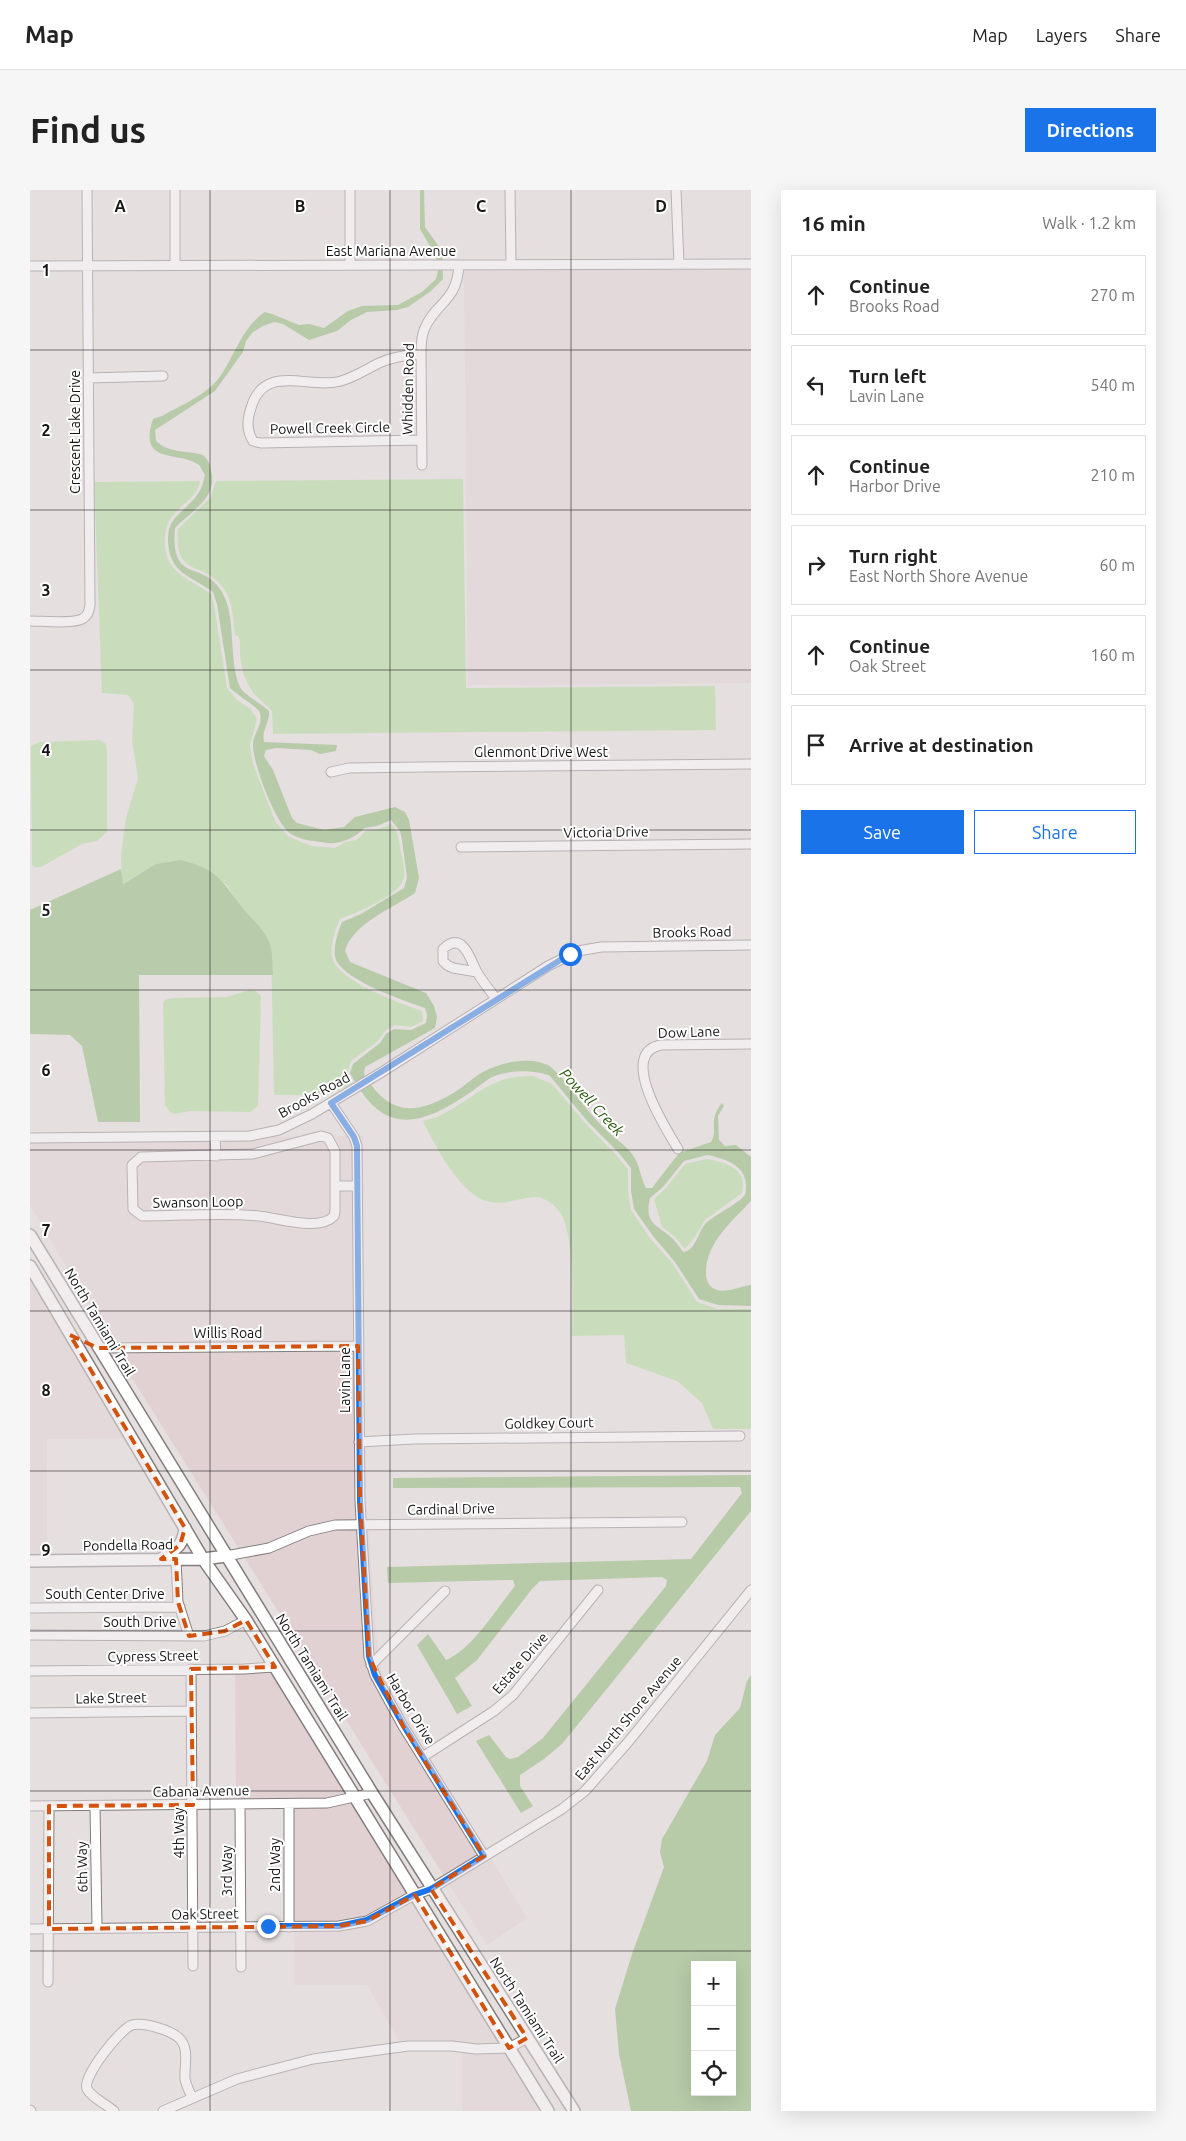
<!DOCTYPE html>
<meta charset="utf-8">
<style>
body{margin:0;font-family:Ubuntu,sans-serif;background:#f6f6f6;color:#222}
.controls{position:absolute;right:15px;bottom:15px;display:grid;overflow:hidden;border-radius:0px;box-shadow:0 5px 20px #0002}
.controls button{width:45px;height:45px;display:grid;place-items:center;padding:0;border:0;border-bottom:1px solid #e0e0e0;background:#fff;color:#222;font:25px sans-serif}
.stop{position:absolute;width:15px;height:15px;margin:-11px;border:4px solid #1a73e8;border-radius:50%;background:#fff}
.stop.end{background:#1a73e8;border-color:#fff;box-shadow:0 1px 5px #0008}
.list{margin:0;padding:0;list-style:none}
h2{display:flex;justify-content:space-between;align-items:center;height:65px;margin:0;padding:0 20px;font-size:21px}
h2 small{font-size:16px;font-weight:400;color:#767676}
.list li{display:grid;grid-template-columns:32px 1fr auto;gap:15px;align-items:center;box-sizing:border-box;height:80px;margin:0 10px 10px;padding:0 10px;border:1px solid #e0e0e0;border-radius:0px}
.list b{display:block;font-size:19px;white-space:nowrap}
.list p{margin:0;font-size:16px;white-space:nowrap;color:#767676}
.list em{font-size:16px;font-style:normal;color:#767676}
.actions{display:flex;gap:10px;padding:15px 20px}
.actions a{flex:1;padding:11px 0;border:1px solid #1a73e8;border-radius:0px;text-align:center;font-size:18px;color:#1a73e8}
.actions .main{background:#1a73e8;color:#fff}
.icon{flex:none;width:28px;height:28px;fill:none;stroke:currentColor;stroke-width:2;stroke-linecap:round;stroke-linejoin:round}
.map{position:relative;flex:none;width:721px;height:1921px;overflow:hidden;border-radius:0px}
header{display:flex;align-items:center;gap:30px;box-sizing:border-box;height:70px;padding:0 25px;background:#fff;border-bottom:1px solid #e0e0e0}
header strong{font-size:24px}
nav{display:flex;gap:28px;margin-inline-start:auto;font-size:18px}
.intro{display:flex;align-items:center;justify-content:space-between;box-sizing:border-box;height:120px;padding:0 30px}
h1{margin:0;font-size:35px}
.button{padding:12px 22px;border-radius:0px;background:#1a73e8;color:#fff;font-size:18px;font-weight:700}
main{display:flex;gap:30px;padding:0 30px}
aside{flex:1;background:#fff;border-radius:0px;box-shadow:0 5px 20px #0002}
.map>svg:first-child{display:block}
.built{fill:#e1d1d3}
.green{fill:#a7dc91}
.forest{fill:#81b66a}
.water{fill:#7eb367;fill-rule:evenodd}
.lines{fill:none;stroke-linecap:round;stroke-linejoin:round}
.minor-casing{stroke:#837d7e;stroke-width:11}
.major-casing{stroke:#837d7e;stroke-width:14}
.minor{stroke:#fff;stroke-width:9}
.major{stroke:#fff;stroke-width:11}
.route{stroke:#1a73e8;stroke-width:6}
.marked{fill:none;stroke:#d3520d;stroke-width:4;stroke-dasharray:10 6;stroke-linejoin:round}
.grid{fill:none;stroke:#171415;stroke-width:1;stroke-opacity:0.55}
.labels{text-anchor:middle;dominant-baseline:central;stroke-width:4;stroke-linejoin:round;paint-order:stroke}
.street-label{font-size:14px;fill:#171415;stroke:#fff}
.water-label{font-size:15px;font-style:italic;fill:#285909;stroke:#fff}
.grid-label{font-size:16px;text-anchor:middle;font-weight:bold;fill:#171415;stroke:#fff;stroke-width:4;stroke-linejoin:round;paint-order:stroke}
</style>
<header>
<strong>Map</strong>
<nav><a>Map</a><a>Layers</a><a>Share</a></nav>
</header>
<div class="intro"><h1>Find us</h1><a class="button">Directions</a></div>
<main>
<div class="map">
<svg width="721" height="1921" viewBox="0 0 721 1921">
<rect width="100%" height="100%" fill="#e6dfe0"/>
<path class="built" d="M721,76V493L438,495L434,78Z
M333,946L335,1296L348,1466L353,1488L359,1500L497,1728L457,1755L85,1161L0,1015V949Z
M0,1086L98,1248L17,1249V1366L0,1367Z
M205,1478H240L514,1921H432V1852L372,1856L337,1795H264L263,1614L206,1613Z"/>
<path class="green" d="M433,289L436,498L685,496L686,540L243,544L242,521L223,503L218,494L213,483L210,465V451L208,446L205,445C203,430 203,412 194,399C173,369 144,390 148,339L181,307L186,291Z
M170,291C168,305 156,311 147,321C137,331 135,338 135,352C135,384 159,388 181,404L184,415L197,498L207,510L221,519L227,529L220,555L223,574L245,631L259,647L282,656L305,658L315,652L326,650L336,641L349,639L361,634C369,642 369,652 371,663C373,671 376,683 373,690C368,706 326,723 310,729C305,739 299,759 303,770C312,793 370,813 392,821L393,831L381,837L365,835L355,841L348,851L321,871L317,884L322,894L297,905H244L241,756L232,740L209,714L196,694L150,670L126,674L92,694L91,665L96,628L108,588L102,550L104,514L98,505L72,503L64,292Z
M69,550L76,554L77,563V642L67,651L52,654L11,677H4L2,675L1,556L9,552Z
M219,800L226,801L231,806L228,916L220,922L159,921L145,924L140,922L135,915L133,815L135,810L142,808L197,807Z
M503,886L522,894L556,934L586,965L598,979V1002L601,1020L620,1048L643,1074L667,1112L688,1119H721V1239H683L672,1213L647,1191L596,1173L594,1145L542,1146C542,1117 546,1043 529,1021C524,1014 515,1008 507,1007C492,1007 476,1015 461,1012C433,1009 404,955 393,931C399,929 405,928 411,925C446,908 460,885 503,886Z
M677,969C696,972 718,979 712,1003L675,1030L665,1047L655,1059L645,1047L632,1037L624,1009L635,999L655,974Z"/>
<path class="forest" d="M150,670C191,679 192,694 217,723C225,732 236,742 240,754C243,763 242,775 243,785H109L110,932H68L52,856L40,845L0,844V720L91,679L93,694L126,674Z"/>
<path class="water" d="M390,0H394L395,37L412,61L413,89L401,101L378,117L367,120L337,122L321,130L307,141L279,150L253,134L244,132L233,136L223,142L216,151L213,162L185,201L125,240L126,251C140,264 157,260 173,265C181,273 180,276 182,286C185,309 159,323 145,338C140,395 173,369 192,402C207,427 198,470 210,497C213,504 232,514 239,521C240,532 231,541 234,552L307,555L306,561L290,564L281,560L246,558L236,560L234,566L243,580L262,628L267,633L294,640L314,637L325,627L365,617L375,622L379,630L389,688L385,703C363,718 322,734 315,761L320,772L396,803L404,816L407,827L405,838L335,877L334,884C359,926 385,926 425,902C435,896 443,887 453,882C469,873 487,870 504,871C509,872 518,874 522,878C540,894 554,918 571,935C580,945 594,953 602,964C610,974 610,987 616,998H622L649,963L681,952C689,939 677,931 692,913L694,916L688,926L689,950L695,956L706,955L721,967V1011C701,1032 674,1055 676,1086C677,1092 680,1098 687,1100C697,1103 711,1096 721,1095V1116L688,1115L669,1109L645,1072L623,1046L604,1019L601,1001V978L588,962L558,932L520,886C504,879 475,880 460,888C452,893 446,899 438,904C386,939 352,944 320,883L323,874L350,853L356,844L364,839L381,840L396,833L397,825L395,818C372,810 316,791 306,770C302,760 308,741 312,732L331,724L374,698L377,688L372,650L370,641L361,630L347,636L334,638C327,647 309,655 298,653C285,651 273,651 261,644C246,635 222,572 223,554C223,543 235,533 229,521C227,517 206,504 200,498L187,414L183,402C160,385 139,384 138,350C138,338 141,331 150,323C164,309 171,305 175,285C173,282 171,278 169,275C150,260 107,276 123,229L132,226C151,215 179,204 191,185C205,164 213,136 235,122L242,124L269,135L279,134L294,138L318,121L332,116L368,115L392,102L406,89L408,80L406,66L390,39ZM677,965C693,968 716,975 716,995C716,998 716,1004 714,1006C706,1015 686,1024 676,1033C668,1041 666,1061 653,1062C650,1058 647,1053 643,1049C627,1034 614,1035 620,1008L633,997L654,971Z
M721,1285V1321L532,1554L514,1569L490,1585V1596L503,1616L491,1623L446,1551L459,1545L476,1567L480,1569L488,1567L513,1548L636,1396L637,1390L632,1387L510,1391L502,1399L447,1470L425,1488L442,1516L427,1524L387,1455L398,1444L416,1470C442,1460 467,1418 485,1396L483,1390L358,1393L357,1377L661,1369L712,1303L710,1297L363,1298V1288Z
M721,1485V1921H601L589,1864L585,1819L602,1764L634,1677L630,1662L632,1649L677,1571L685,1545L710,1518L717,1491ZM665,1775H702V1902H665Z"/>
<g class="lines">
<defs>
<path id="minor" d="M320,0V74
M480,0L481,74
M646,0L649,74
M145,75V0
M0,76L721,74
M391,164C376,165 362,167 349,173C337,179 325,187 311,191C279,200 234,172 221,218C217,229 216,240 223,251L231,253L391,250
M58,188L133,186
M392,275L391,164C391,156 391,148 394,140C405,112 427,113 429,75
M0,431C12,431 42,434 52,429C58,426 59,421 60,415L57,0
M301,582L319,578L392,577L721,574
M431,657L721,654
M447,782L423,778L417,775L413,771V759C433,740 440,769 447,782C452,791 460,800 466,809
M301,913L324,947L327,956L330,1311L339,1467L345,1485L373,1536L454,1666
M291,946L298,948L305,961V1021L304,1026C289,1042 249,1028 229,1026C191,1022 151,1026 112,1026L103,1019L102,975L111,967L223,964Z
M185,947L186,966
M0,948L220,946L249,940L282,924L352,882L518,776L548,761L571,757L721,755
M648,959C636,939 587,863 631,855L721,854
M305,996H327
M68,1158L328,1156
M329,1252L384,1249L710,1246
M196,1366L239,1358L279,1341L305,1335L652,1332
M146,1369L148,1412L159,1446
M0,1418L150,1417
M0,1445L174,1446L195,1441L216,1430
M341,1475L415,1401
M161,1479L163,1776
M0,1481L214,1479L245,1477
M0,1523L161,1521
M394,1566L464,1521L483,1505L568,1400
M210,1614L211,1777
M0,1616L297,1613L342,1603
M65,1616L67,1738
M259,1737V1614
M0,1739L309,1736L337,1731L384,1705L401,1699L532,1619L555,1601L599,1551L721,1400
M18,1792L19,1616
M0,1920L1,1921
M84,1921C76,1914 62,1908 57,1899C52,1887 90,1839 102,1835C114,1832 140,1840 149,1848C160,1858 154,1877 155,1889C156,1895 159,1901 162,1907
M133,1921L207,1889L283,1869L378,1856H422L446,1859L479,1858L497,1848"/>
<path id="major" d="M0,1045L342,1603L544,1921
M0,1076L173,1369L216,1430L518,1921
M131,1369C145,1359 153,1357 155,1338
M0,1371L173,1369L196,1366"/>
</defs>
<use href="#minor" class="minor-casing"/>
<use href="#major" class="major-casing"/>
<use href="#minor" class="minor"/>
<use href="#major" class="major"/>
</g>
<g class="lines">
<path class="route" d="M238,1736H309L337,1730L384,1705L401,1699L454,1666L374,1536L345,1485L339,1466L330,1311L327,956L324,947L301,913L540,764"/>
</g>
<path d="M0 0H721V1921H0ZM40,1145L68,1158L328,1156L330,1311L339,1467L373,1536L454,1666L401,1699L497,1848L479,1858L385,1705L337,1731L309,1736L19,1739V1616L163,1615L161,1479L245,1477L216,1430L195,1441L159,1446L148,1412L146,1369H131L150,1355L155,1338Z" fill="#e6dfe0" fill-opacity=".55" fill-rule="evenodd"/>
<path class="marked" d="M40,1145L68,1158L328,1156L330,1311L339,1467L373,1536L454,1666L401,1699L497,1848L479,1858L385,1705L337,1731L309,1736L19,1739V1616L163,1615L161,1479L245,1477L216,1430L195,1441L159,1446L148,1412L146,1369H131L150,1355L155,1338Z"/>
<path class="grid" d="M180,0V1921M360,0V1921M541,0V1921M0,160H721M0,320H721M0,480H721M0,640H721M0,800H721M0,960H721M0,1121H721M0,1281H721M0,1441H721M0,1601H721M0,1761H721"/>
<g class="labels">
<g class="street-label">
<text x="361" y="61">East Mariana Avenue</text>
<text transform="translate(378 199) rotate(-89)">Whidden Road</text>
<text transform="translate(300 238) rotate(-1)">Powell Creek Circle</text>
<text transform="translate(45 242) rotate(-90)">Crescent Lake Drive</text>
<text x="511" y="562">Glenmont Drive West</text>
<text transform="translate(576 642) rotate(-1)">Victoria Drive</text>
<text transform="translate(662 742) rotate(-1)">Brooks Road</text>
<text transform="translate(659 842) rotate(-2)">Dow Lane</text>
<text transform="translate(284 905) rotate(-29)">Brooks Road</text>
<text transform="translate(168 1012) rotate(-1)">Swanson Loop</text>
<text transform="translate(70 1132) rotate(59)">North Tamiami Trail</text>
<text x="198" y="1143">Willis Road</text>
<text transform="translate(315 1190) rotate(-90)">Lavin Lane</text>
<text transform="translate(519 1233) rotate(-1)">Goldkey Court</text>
<text transform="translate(421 1319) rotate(-1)">Cardinal Drive</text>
<text transform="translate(98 1355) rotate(-1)">Pondella Road</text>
<text x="75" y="1404">South Center Drive</text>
<text x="110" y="1432">South Drive</text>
<text transform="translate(123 1466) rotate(-1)">Cypress Street</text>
<text transform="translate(490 1473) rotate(-49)">Estate Drive</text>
<text transform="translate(282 1477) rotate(58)">North Tamiami Trail</text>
<text transform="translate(81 1508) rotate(-1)">Lake Street</text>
<text transform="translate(381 1519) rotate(59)">Harbor Drive</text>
<text transform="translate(598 1528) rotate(-50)">East North Shore Avenue</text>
<text transform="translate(171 1601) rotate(-1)">Cabana Avenue</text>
<text transform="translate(149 1643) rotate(-90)">4th Way</text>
<text transform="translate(245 1675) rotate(-90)">2nd Way</text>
<text transform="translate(52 1677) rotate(-91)">6th Way</text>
<text transform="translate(197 1681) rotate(-90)">3rd Way</text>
<text transform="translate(175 1724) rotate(-1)">Oak Street</text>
<text transform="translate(497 1820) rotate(57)">North Tamiami Trail</text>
</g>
<g class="water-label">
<text transform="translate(562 912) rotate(47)">Powell Creek</text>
</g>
</g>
<g class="grid-label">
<text x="90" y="22">A</text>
<text x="270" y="22">B</text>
<text x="451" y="22">C</text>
<text x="631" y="22">D</text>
<text x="16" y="86">1</text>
<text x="16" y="246">2</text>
<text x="16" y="406">3</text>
<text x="16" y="566">4</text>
<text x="16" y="726">5</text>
<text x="16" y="886">6</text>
<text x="16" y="1046">7</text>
<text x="16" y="1206">8</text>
<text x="16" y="1366">9</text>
</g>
</svg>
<div class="controls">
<button>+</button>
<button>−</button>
<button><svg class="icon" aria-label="locate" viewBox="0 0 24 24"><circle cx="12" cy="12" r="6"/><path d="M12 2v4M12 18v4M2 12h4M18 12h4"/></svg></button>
</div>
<div class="stop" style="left:540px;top:764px"></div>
<div class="stop end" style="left:238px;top:1736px"></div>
</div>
<aside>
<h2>16 min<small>Walk · 1.2 km</small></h2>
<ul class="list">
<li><svg class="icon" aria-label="ahead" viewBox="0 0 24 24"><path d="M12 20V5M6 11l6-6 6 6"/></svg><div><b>Continue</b><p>Brooks Road</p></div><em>270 m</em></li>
<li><svg class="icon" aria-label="left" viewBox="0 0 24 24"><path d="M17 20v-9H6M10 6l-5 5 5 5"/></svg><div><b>Turn left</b><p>Lavin Lane</p></div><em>540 m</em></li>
<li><svg class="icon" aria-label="ahead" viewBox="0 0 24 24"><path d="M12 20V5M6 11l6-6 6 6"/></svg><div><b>Continue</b><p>Harbor Drive</p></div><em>210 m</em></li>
<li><svg class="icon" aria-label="right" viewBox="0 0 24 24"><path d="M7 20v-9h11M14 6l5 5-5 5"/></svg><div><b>Turn right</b><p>East North Shore Avenue</p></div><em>60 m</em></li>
<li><svg class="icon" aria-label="ahead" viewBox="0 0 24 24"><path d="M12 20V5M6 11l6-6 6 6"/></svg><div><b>Continue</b><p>Oak Street</p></div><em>160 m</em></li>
<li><svg class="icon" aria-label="arrive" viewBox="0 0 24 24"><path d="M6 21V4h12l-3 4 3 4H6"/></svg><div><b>Arrive at destination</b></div></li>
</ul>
<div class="actions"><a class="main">Save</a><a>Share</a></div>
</aside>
</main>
